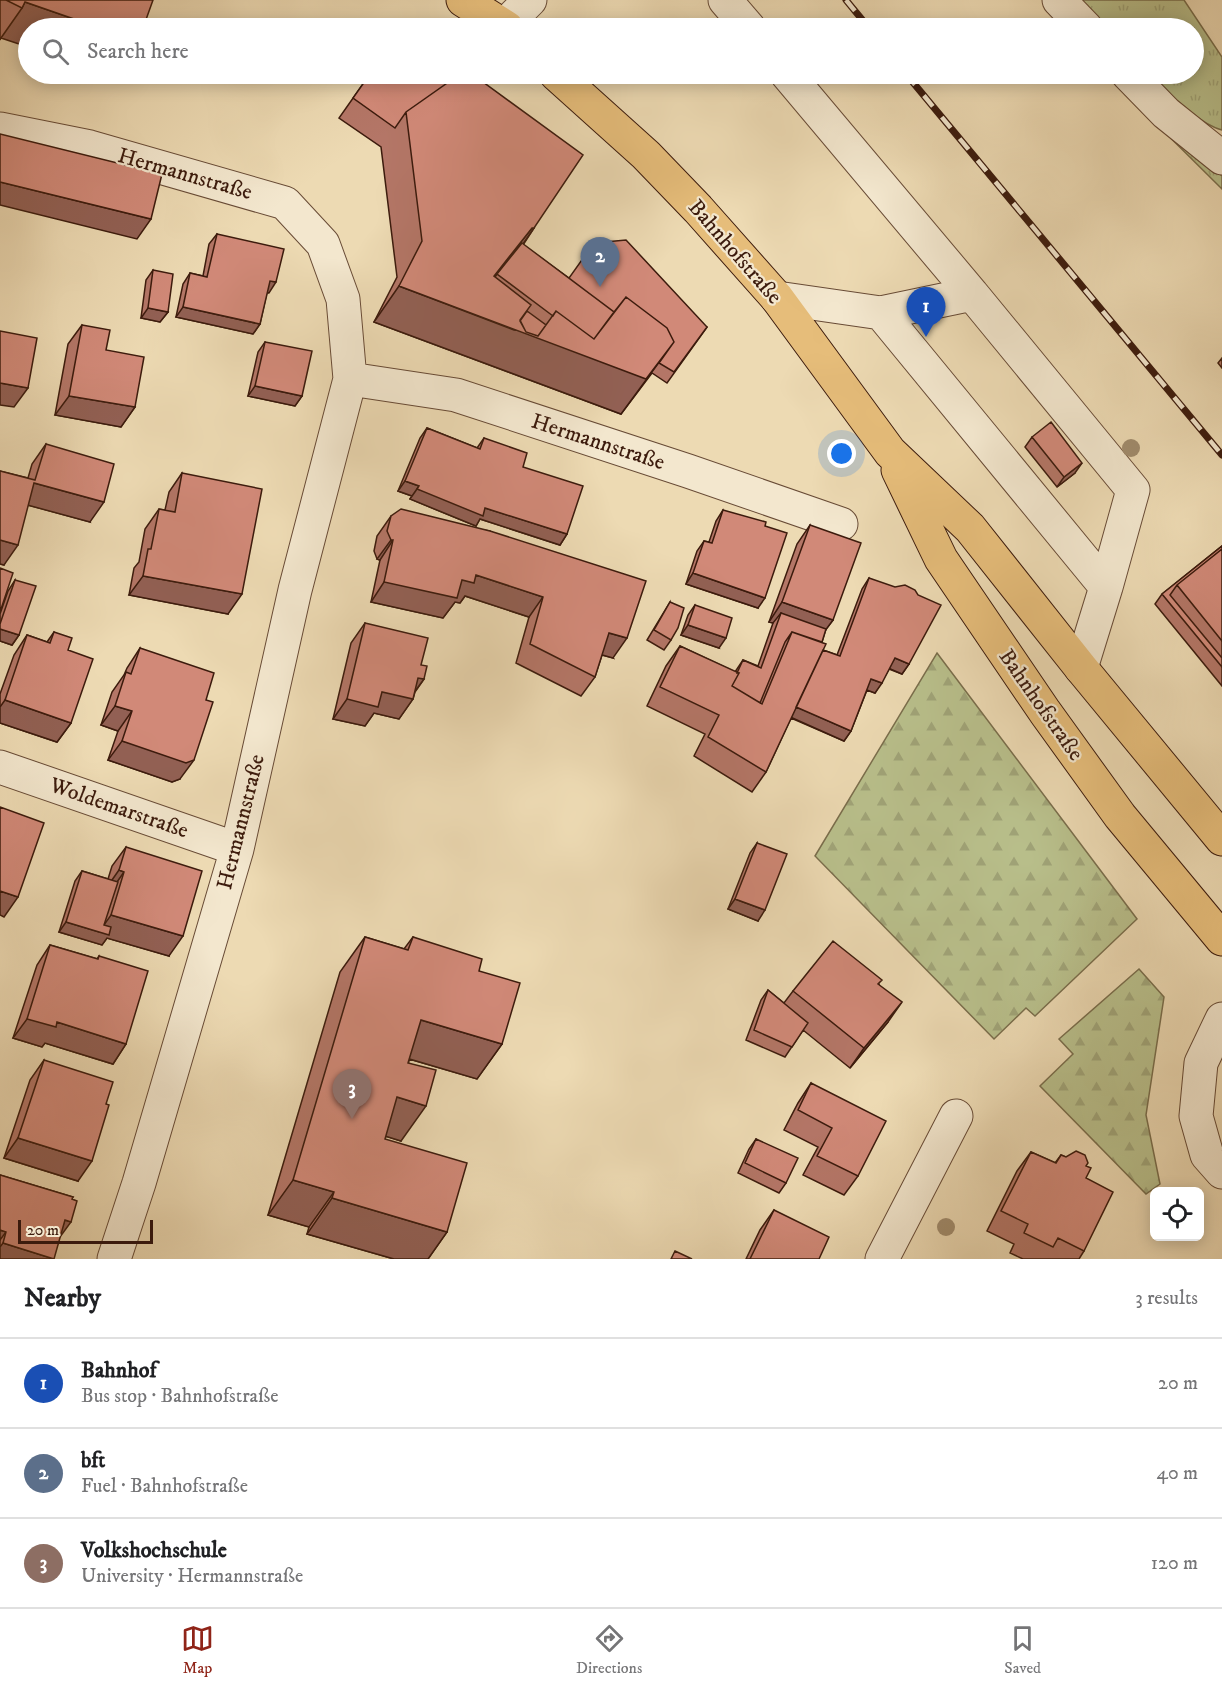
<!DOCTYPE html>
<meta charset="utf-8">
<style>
body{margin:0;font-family:"IM FELL DW Pica",serif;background:#f6f6f6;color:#202124}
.controls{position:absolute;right:18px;bottom:18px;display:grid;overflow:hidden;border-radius:9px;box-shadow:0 3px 15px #0003}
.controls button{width:54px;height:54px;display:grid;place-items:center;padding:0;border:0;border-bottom:2px solid #e0e0e0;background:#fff;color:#202124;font:30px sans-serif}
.scale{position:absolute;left:18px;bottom:15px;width:135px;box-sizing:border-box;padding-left:6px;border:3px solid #3c1b0d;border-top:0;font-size:16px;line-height:21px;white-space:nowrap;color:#3c1b0d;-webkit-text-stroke:4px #f3e7ce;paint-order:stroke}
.you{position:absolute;left:842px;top:454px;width:21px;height:21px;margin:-15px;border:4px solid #fff;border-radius:50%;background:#1a73e8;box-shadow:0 0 0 9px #1a73e833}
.badge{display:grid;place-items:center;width:39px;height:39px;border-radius:50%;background:#8f2418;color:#fff;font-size:20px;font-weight:700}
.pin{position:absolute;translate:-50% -50px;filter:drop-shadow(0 2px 3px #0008)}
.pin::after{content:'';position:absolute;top:32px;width:21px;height:18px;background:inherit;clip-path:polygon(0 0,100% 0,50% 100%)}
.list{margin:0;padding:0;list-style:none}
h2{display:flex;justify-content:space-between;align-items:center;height:78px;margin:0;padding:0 24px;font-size:26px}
h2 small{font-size:20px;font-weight:400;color:#757577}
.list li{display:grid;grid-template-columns:39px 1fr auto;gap:18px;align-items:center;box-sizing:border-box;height:90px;padding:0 24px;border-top:2px solid #e0e0e0}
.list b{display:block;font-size:22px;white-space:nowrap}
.list p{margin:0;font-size:20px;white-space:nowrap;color:#757577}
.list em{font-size:20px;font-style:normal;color:#757577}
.icon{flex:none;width:33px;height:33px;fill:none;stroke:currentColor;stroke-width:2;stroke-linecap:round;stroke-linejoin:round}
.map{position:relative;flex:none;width:1222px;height:1259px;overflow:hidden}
.search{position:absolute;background:#fff;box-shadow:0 3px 15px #0003;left:18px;right:18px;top:18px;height:66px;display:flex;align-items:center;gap:15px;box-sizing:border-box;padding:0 21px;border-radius:33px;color:#757577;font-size:22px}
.sheet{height:348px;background:#fff}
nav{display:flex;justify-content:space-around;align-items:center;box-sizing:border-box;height:84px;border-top:2px solid #e0e0e0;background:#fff;font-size:16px;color:#757577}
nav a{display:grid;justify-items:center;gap:3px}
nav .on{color:#8f2418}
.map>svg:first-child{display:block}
.grass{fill:url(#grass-tufts);stroke:#7a6e4c;stroke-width:1.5}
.forest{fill:url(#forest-firs);stroke:#7a6e4c;stroke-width:1.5}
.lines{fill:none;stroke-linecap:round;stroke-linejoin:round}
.minor-casing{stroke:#684b36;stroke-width:35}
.major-casing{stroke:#3c1b0d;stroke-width:35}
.minor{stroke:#f3e7ce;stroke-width:33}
.major{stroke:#e6bd7a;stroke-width:33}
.rail-casing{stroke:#3c1b0d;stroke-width:7}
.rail{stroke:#f3e7ce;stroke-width:4.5;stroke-dasharray:14;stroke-linecap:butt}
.tree{fill:#a18c6d}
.wall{fill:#b47667;stroke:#3c1b0d;stroke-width:1.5}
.shaded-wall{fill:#926054;stroke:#3c1b0d;stroke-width:1.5}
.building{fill:#d18978;stroke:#3c1b0d;stroke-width:1.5}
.labels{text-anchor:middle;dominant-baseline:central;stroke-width:4.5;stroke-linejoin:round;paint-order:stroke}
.street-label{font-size:22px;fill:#3c1b0d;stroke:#f3e7ce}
</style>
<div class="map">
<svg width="1222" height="1259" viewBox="0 0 1222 1259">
<defs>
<pattern id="grass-tufts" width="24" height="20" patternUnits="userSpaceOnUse" patternTransform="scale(1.5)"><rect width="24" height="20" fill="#b9c08c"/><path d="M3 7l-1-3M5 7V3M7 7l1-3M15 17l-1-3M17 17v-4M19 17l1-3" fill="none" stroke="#a0a478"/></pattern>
<pattern id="forest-firs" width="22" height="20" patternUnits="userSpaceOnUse" patternTransform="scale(1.5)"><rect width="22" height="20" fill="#b9c08c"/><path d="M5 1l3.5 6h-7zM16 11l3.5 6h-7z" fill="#a0a478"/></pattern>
</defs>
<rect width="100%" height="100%" fill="#eddab3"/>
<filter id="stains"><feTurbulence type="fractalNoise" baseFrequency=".00333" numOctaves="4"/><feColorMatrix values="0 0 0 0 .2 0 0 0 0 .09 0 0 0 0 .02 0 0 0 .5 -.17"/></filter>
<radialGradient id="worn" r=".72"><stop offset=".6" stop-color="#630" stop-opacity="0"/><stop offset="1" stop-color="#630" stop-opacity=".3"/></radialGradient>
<path class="grass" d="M1081,0H1184L1222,57V130C1198,124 1167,92 1150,74H1194V28H1108Z
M1106,74H1111L1155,120L1222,176V189Z"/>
<path class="forest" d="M937,653L1137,919L1035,1016L1026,1008L994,1039L815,856Z
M1139,969L1164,997L1146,1115L1160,1184L1146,1194L1040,1086L1073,1054L1059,1039Z"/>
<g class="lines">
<defs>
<path id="minor" d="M725,0L749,28
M1059,0L1086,28
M504,26L530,0
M787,74L972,294
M1128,74L1166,113L1222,158
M0,129L90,147L285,203L323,244L343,299L350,379L295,590L237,849L139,1183L114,1259
M777,298L881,313L972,294L1133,490L1106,587L1081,668
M881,313L1106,587
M350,379L456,395L688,471L841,524
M0,767L237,849
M1222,1019L1201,1063L1196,1116L1207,1155L1222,1172
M882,1259L956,1116"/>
<path id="major" d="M463,0L507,28
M556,74L646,155L698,209L777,298L890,452L970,528L1081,668L1222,839
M898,470L941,559L1045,712L1120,816L1222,939"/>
</defs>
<use href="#minor" class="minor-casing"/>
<use href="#major" class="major-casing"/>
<use href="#minor" class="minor"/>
<use href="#major" class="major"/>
<defs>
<path id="rail" d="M846,0L869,28
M906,74L1222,455"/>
</defs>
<use href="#rail" class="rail-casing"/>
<use href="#rail" class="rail"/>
</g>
<g class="tree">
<circle cx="1131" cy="448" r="9"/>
<circle cx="946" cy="1227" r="9"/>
</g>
<path class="wall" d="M0,0H153L1,38L0,40Z
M370,74L534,228L523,245L569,278L707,327L667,383L652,373L621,414L374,322L397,277L381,147L339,118Z
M217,234L269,293L267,292L260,324L253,334L176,317L183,284L190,273L203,276L209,244Z
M153,270L168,312L160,322L141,318L146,280Z
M82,325L106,350L135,407L121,427L55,415L68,344Z
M265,342L302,396L295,406L248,396L258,352Z
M1222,358V368L1218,363Z
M427,428L477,448L484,438L523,467L567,534L560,545L480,519L476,526L410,499L412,496L398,491L420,438Z
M1032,437L1075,473L1057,487L1025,447Z
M46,444L90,522L28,505L4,565L0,564V471L28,478L32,464Z
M182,473L228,614L129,595L134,568L139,562L145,529L159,509L165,510L169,492Z
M723,510L758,608L686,584L697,551L704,541L709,542L716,521Z
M391,516L490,531L613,658L602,655L595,677L581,696L516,663L529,617L465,596L460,603L455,602L443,618L371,602L380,560L377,559L374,551L377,536Z
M810,525L833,620L826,629L822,642L823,650L837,655L862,589L869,578L909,664L902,674L889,669L875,693L867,690L851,731L844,741L791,718L766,772L752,792L694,756L705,734L647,706L666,666L680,646L735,672L743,660L758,666L773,623L769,622L797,544Z
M1222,546V686L1155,604L1162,594Z
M15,580L19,635L12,645L0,641V614L8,591Z
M670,602L671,640L664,650L647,640Z
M695,605L719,648L681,635L688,615Z
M365,623L421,665L424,679L415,692L413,699L399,719L374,713L365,726L333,719L351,643Z
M54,632L68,650L71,723L57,742L0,723V694L14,655L27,635L47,642Z
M140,648L180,779L172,782L108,760L118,731L101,725L112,692L124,675L127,668Z
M757,843L758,921L728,909L750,853Z
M126,847L169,956L107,938L102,945L59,932L75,881L82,871L108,879L112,866Z
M365,937L404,949L413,937L479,971L502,1044L477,1079L409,1059L401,1141L386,1136L385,1139L447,1232L428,1259H394L307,1234L309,1227L268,1215L340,972Z
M50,945L97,959L99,956L126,1044L113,1064L45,1043L42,1047L13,1038L37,965Z
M879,984L888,1022L850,1068L803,1030L785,1057L746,1040L761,1000L768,990L784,1003L793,991Z
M44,1060L78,1181L4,1158L30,1080Z
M811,1083L858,1176L844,1195L803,1175L818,1147L784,1130L798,1103Z
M756,1139L786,1183L779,1193L738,1173L749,1149Z
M1031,1152L1055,1163L1061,1155L1086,1166L1084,1251L1079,1259H1023L1010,1253L1014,1244L987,1231L1017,1171Z
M0,1175L73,1197L0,1259Z
M774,1210L819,1259H746L760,1230Z"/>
<path class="shaded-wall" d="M25,2L100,28H28V47L1,38L22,8Z
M102,74H116L113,77Z
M0,182L151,219L137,239L0,205Z
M532,228H534L509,264L497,274L484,294L494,276Z
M270,281L276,282L269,293L262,291Z
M399,286L514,330L674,342L621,414L374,322Z
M183,307L260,324L253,334L176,317Z
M148,308L168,312L160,322L141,318Z
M0,383L28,388L14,407L0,405Z
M255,386L302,396L295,406L248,396Z
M69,396L135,407L121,427L55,415Z
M1082,463L1075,473L1057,487L1064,477Z
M405,481L419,486L412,496L398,491Z
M34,483L104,502L90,522L20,503Z
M417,489L485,508L567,534L560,545L480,519L476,526L410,499Z
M0,540L18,545L4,565L0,564Z
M391,540H393L380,560L377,559Z
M693,573L765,598L758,608L686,584Z
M476,575L543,597L529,617L465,596L460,603L455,602L443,618L371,602L384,582L462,580Z
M143,576L242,594L228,614L129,595Z
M782,602L833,620L819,639L781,613L773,623L769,622Z
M688,625L726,638L719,648L681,635Z
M0,629L19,635L12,645L0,641Z
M609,633L627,638L613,658L595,653Z
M895,658L909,664L902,674L888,668Z
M418,678L424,679L410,698L413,699L399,719L374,713L365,726L333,719L347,699L382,692Z
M871,679L882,683L875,693L864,689Z
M5,700L71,723L57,742L0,723V707Z
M115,706L132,711L118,731L101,725Z
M795,706L851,731L844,741L788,716Z
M122,741L194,760L180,779L172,782L108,760Z
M119,870L124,872L110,892L105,890Z
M0,891L18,897L4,917L0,915Z
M735,899L765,910L758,921L728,909Z
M111,915L183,936L169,956L107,938L102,945L59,932L66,922L99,932Z
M902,1002L888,1022L850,1068L864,1048Z
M27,1019L57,1022L126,1044L113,1064L45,1043L42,1047L13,1038Z
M421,1020L502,1044L477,1079L396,1055Z
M397,1097L426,1106L401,1141L372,1132Z
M18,1138L92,1161L78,1181L4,1158Z
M293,1180L334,1192L309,1227L268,1215Z
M332,1198L447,1232L428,1259H394L307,1234Z
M65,1220L71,1222L57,1241Z
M0,1230L6,1232L0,1240Z
M3,1243L54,1259H0V1247Z"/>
<path class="building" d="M6,0H153L143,28H100L25,2L22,8Z
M145,21L157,25L155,28H143Z
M370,74H440L450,81L406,112L395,128L353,98Z
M460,74H472L583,155L534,228H532L494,276L531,305L520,320L526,332L538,336L556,311L594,339L626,297L667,328L674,342L646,379L399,286L422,241L406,112Z
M0,134L162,174L151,219L0,182Z
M217,234L284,249L276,282L270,281L260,324L183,307L190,273L207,277Z
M626,240L707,327L674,372L659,363L674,342L667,328L626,297L614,312L569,278L594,243Z
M522,243L614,312L594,339L556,311L553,316L497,274Z
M153,270L173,274L168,312L148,308Z
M527,311L546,325L538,336L526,332L520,321Z
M82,325L110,330L106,350L144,357L135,407L69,396Z
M0,331L37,338L28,388L0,383Z
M265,342L312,351L302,396L255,386Z
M1051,422L1082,463L1064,477L1032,437Z
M427,428L480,449L484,438L527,453L523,467L583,486L567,534L485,508L483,516L417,489L419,486L405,481Z
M46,444L114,464L104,502L34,483L18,545L0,540V471L35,480Z
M182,473L262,489L242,594L143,576L148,549H151L159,509L175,512Z
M401,509L490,531L646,581L627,638L609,633L595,677L530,644L543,597L476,575L474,583L462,580L457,598L384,582L393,540H391L387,531L391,516Z
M723,510L766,522L765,526L787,533L765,598L693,573L704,541L712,543Z
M810,525L861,543L833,620L782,602Z
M1222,546V549L1177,585L1170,595L1222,658V667L1162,594Z
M1222,549V641L1177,585Z
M0,568L13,573L0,612Z
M869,578L895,587L905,585L915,590L918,595L941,605L909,664L895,658L882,683L871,679L851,731L796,707L823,650L840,656Z
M15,580L36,586L19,635L0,629V624Z
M670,602L684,608L678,628L671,640L654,630Z
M695,605L732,618L726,638L688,625Z
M781,613L826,629L822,642L792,632L785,642L760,703L732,686L739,673H737L743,660L761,668Z
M365,623L428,638L421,665L427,666L424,679L418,678L413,699L382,692L378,707L347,699Z
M54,632L72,638L68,650L93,659L71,723L5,700L27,635L50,643Z
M792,632L826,644L766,772L708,737L719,715L660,687L680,646L739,673L732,686L762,704Z
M140,648L214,673L206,700L213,702L194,760L186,763L122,741L132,711L115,706L126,672L131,674Z
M0,807L44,823L18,897L0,891Z
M757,843L787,854L765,910L735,899Z
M126,847L202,871L183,936L111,915L124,872L119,870Z
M82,871L118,882L104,925L111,927L109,935L66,922Z
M365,937L408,950L413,937L482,959L479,971L520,983L502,1044L421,1020L408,1063L436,1070L426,1106L397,1097L385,1139L467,1163L447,1232L332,1198L334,1192L293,1180Z
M833,941L882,980L878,984L902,1002L864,1048L793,991Z
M50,945L98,959L99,956L148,971L126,1044L57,1022L56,1027L27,1019Z
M768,990L808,1023L792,1047L754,1030Z
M44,1060L113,1082L106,1104L109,1105L92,1161L18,1138Z
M811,1083L886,1121L858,1176L817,1156L832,1128L798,1110Z
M756,1139L798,1158L786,1183L745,1163Z
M1076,1151L1085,1155L1088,1163L1086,1166L1091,1168L1086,1178L1113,1192L1084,1251L1058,1238L1053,1247L1024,1233L1028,1224L1001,1211L1031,1152L1056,1163L1061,1155L1066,1157Z
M0,1175L73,1197L72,1199L77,1201L71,1222L65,1220L54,1259L3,1243L6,1232L0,1230Z
M774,1210L829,1237L819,1259H750Z
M675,1251L692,1259H671Z"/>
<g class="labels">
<g class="street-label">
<text transform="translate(185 174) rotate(16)">Hermannstraße</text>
<text transform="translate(735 252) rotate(49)">Bahnhofstraße</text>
<text transform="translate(598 442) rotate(18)">Hermannstraße</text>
<text transform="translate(1041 705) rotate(55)">Bahnhofstraße</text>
<text transform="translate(119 808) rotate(19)">Woldemarstraße</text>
<text transform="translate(241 822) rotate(-76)">Hermannstraße</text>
</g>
</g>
<rect width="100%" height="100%" filter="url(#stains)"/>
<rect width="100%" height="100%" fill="url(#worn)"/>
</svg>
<div class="controls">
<button><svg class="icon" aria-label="locate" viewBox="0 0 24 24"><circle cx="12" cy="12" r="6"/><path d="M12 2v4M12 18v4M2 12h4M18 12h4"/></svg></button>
</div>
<div class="scale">20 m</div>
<div class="you"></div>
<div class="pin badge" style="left:926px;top:337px;background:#1a4fb4">1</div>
<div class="pin badge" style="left:600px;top:287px;background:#5c6f8a">2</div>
<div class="pin badge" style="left:352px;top:1119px;background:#8d6e63">3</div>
<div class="search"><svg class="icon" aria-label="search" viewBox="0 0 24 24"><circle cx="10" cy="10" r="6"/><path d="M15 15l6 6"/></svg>Search here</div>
</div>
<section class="sheet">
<h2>Nearby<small>3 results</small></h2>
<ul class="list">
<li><span class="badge" style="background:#1a4fb4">1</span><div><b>Bahnhof</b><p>Bus stop · Bahnhofstraße</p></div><em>20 m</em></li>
<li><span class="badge" style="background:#5c6f8a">2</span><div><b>bft</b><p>Fuel · Bahnhofstraße</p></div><em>40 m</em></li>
<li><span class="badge" style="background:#8d6e63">3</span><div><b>Volkshochschule</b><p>University · Hermannstraße</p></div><em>120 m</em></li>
</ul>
</section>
<nav>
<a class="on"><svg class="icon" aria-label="map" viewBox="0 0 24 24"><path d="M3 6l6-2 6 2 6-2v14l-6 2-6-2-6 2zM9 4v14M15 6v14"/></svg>Map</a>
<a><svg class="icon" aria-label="directions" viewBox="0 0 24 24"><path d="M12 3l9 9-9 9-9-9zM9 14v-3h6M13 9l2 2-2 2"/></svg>Directions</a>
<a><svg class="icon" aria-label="saved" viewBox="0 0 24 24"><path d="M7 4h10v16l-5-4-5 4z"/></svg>Saved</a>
</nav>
